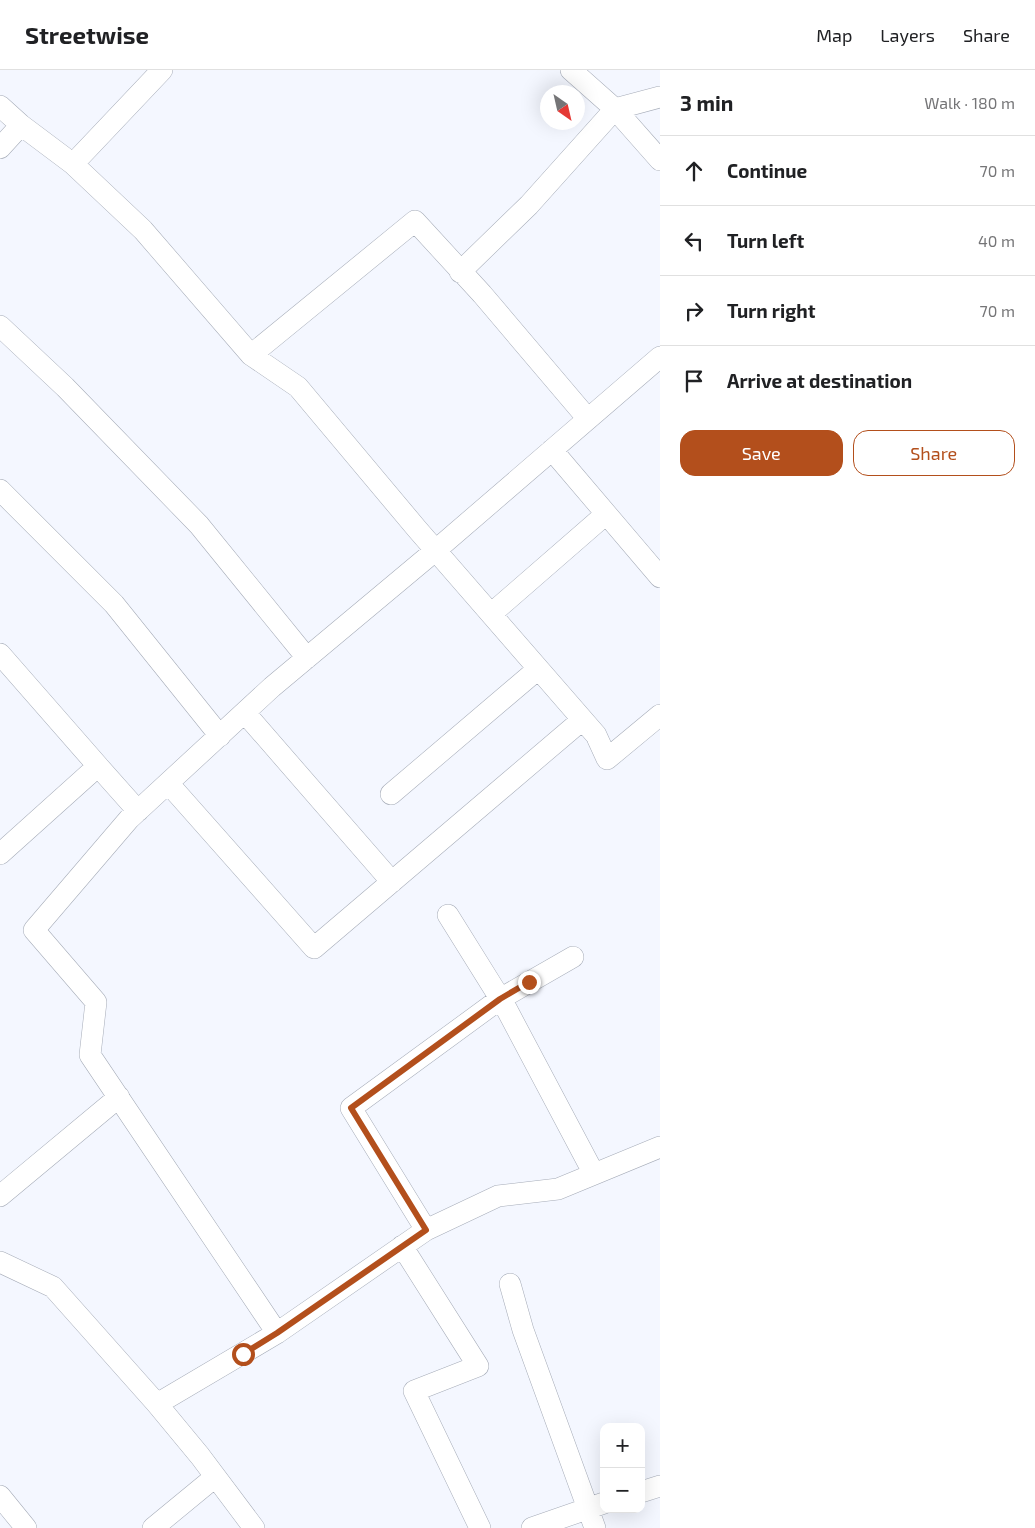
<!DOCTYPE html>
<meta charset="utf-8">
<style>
body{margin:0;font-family:"Exo 2",sans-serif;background:#f2f2f2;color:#202124}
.controls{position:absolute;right:15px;bottom:15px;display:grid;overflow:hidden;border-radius:10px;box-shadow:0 5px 20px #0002}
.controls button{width:45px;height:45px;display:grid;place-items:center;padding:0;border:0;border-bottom:1px solid #e0e0e0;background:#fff;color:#202124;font:25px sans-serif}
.compass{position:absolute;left:540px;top:15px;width:45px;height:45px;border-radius:50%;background:#fff;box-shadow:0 5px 20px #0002;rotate:146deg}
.stop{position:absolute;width:15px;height:15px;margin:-11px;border:4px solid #b34f1c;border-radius:50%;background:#fff}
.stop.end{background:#b34f1c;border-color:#fff;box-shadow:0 1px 5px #0008}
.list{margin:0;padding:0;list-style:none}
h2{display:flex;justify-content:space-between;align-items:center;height:65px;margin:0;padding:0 20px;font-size:21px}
h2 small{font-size:16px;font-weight:400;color:#757577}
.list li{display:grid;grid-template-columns:32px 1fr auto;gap:15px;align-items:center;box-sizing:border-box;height:70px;padding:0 20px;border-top:1px solid #e0e0e0}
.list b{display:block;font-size:19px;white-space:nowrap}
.list em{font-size:16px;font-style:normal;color:#757577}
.actions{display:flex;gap:10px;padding:15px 20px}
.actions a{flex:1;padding:11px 0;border:1px solid #b34f1c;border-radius:15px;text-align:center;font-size:18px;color:#b34f1c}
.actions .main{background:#b34f1c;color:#fff}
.icon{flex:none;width:28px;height:28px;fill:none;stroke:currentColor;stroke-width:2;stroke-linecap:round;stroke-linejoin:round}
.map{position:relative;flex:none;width:660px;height:1458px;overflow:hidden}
header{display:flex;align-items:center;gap:30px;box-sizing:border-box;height:70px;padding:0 25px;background:#fff;border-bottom:1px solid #e0e0e0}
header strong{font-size:24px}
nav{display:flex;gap:28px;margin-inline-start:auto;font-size:18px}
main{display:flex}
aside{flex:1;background:#fff}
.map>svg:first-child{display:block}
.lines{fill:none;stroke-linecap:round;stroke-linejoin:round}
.street-casing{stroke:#a6acb8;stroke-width:22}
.street{stroke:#fff;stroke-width:21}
.route{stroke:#b34f1c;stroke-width:6}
</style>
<header>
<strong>Streetwise</strong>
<nav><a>Map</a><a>Layers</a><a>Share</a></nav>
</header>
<main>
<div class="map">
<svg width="660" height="1458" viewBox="0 0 660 1458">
<rect width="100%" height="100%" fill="#f4f7ff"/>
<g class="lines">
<defs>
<path id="street" d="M571,0L615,39L660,90
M0,36L21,55L73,94L143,160L251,285L298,317L417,459L596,665L607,689L660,645
M0,78L21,55
M73,94L162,0
M460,202L529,135L615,39L660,27
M0,256L65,317L199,455L307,588
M251,285L415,151L482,224L588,349
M552,380L660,507
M0,420L114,534L220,666
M491,544L606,444
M0,584L98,696L0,784
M245,643L392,812
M98,696L138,741
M168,713L314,878L582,650
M391,724L538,599
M448,845L506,938L594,1104
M0,1126L119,1027
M426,1160L351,1038L500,929L573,887
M402,1176L478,1296L414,1321L480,1458
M0,1192L53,1217L157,1334L200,1386L254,1458
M510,1214L523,1260L595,1458
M277,1263L90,985L96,932L34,860L129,749L272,617L436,480L660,287
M157,1334L277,1263L426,1160L498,1126L558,1119L660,1077
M641,1422L660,1416
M0,1426L26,1458
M153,1458L215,1407
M532,1458L604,1433"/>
</defs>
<use href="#street" class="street-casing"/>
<use href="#street" class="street"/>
</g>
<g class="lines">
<path class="route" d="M243,1284L277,1263L426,1160L351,1038L500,929L529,912"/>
</g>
</svg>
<div class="controls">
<button>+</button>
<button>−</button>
</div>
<svg class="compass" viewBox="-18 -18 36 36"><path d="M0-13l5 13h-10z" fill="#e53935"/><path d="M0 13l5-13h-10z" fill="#757577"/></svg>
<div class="stop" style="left:243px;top:1284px"></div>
<div class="stop end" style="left:529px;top:912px"></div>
</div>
<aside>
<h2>3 min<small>Walk · 180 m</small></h2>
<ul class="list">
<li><svg class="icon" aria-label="ahead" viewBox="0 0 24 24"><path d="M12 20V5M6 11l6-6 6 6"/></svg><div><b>Continue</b></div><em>70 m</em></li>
<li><svg class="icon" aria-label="left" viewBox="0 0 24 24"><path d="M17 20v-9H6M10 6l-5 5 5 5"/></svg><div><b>Turn left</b></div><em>40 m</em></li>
<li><svg class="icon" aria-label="right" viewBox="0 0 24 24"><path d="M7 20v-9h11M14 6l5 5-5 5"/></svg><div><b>Turn right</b></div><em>70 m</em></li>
<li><svg class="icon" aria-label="arrive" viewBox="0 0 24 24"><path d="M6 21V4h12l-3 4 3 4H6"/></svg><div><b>Arrive at destination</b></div></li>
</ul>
<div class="actions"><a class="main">Save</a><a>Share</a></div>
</aside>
</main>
